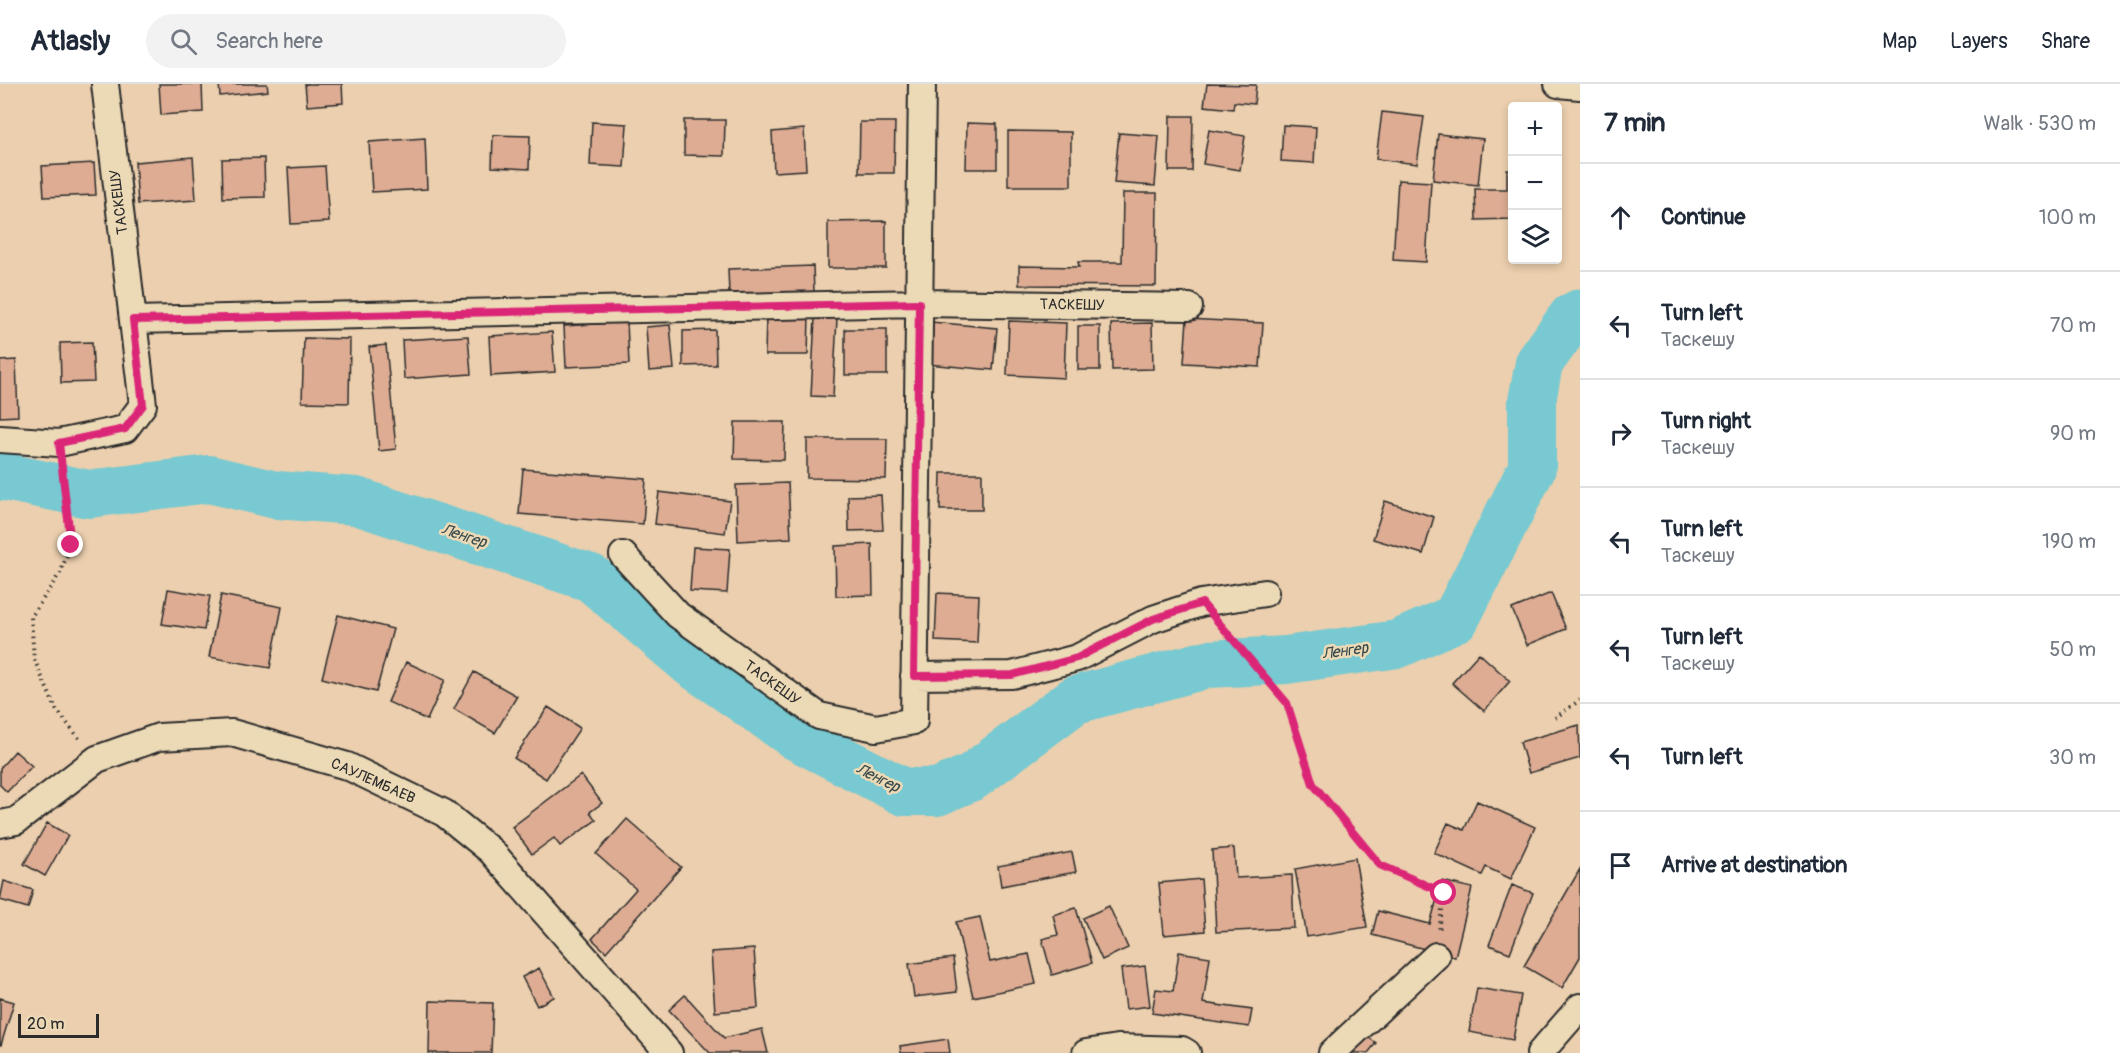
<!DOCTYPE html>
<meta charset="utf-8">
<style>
body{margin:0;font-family:Pangolin,sans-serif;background:#f2f2f3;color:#1f2937}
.controls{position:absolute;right:18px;top:18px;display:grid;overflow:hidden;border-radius:6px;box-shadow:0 3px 9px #0003}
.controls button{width:54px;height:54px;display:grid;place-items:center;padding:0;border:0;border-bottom:2px solid #e0e1e3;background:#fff;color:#1f2937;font:30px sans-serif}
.scale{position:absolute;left:18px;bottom:15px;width:81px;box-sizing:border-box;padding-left:6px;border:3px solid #2b2b2b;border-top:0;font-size:16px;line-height:21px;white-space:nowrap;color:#2b2b2b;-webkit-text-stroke:4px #ecdab7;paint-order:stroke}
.stop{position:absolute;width:18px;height:18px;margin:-14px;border:4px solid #db2777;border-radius:50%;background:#fff}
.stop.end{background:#db2777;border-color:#fff;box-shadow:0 2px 6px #0008}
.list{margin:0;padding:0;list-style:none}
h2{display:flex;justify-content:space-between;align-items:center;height:78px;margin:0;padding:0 24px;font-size:26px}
h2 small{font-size:20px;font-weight:400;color:#747a83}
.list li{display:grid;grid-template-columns:39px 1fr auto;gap:18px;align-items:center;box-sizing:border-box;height:108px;padding:0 24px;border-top:2px solid #e0e1e3}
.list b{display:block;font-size:22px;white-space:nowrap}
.list p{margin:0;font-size:20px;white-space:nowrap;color:#747a83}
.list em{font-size:20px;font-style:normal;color:#747a83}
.icon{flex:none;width:33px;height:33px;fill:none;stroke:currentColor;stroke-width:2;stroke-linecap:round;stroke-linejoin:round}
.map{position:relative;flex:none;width:1580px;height:969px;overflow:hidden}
header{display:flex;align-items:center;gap:36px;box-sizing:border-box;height:84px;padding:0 30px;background:#fff;border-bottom:2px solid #e0e1e3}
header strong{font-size:28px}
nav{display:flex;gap:33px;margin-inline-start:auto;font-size:21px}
.search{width:420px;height:54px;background:#f2f2f3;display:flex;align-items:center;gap:15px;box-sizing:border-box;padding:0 21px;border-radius:33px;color:#747a83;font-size:22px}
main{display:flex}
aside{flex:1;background:#fff}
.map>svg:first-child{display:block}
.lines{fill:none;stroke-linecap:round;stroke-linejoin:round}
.river{stroke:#78c9d1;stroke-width:48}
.building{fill:#ddac93;stroke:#2b2b2b;stroke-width:1.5}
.minor-casing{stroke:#2b2b2b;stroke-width:30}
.path{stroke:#2b2b2b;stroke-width:4;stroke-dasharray:1.5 4.5;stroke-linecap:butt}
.minor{stroke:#ecdab7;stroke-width:26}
.route{stroke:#db2777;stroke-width:8}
.labels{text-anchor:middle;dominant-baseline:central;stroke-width:5;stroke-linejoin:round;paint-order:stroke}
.street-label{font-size:15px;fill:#2b2b2b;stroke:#ecdab7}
.water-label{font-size:16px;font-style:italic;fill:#3a4b4c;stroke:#ecdab7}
</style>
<header>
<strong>Atlasly</strong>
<div class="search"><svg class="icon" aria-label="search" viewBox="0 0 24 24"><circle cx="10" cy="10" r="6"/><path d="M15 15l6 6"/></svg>Search here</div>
<nav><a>Map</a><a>Layers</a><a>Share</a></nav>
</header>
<main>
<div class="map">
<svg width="1580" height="969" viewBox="0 0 1580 969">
<rect width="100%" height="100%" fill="#ebcfae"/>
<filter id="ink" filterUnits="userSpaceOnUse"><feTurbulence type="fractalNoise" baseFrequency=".0167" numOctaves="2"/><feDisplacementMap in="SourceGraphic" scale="12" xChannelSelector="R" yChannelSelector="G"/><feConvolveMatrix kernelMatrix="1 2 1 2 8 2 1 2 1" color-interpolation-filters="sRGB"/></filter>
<g filter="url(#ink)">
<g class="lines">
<path class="river" d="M0,392L89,410L209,395L276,411L356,417L591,494L691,579L797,653L904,708H937L972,693L1075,616L1208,580L1286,576L1398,560L1456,534L1532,384V317L1539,279L1572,233L1580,229"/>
</g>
<path class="building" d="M159,0H202L203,28L161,31Z
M219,0H267L268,7L220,12Z
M305,0H342L343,19L307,22Z
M1207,0L1256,1L1254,20L1234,18L1233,25L1204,22Z
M1382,28L1424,33L1417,80L1376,75Z
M1170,32H1193L1192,87H1169Z
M684,36H725L724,72L684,71Z
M592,38L627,40L624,83L590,81Z
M860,38H895L894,89H859Z
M967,39L997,40V85H966Z
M1283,41L1316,43L1314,79L1281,77Z
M804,45L806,86L774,88L772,48Z
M1209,46L1245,52L1240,86L1203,80Z
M1008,47L1071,48V102H1008Z
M1119,49L1159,52L1155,102L1114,99Z
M1438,50L1483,55L1478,101L1433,96Z
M493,51L530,52L529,85L492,83Z
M425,54L427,105L372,108L369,58Z
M193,73L196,116L138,120L135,78Z
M264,74L265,113L223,114L222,75Z
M94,79L96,111L44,113L42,82Z
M325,82L329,138L291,140L288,84Z
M1507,86H1512V135L1476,136L1475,105H1507Z
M1398,96L1431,98L1426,178L1393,176Z
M1123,109H1157L1156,202L1019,201V182L1079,183L1078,178H1122Z
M886,137V184H828V138Z
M813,182L814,208L729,210L728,185Z
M766,232H809L808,271H765Z
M815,233L837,234L833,313L811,312Z
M1187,235L1263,239L1260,283L1184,279Z
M1009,237L1066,239L1064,294L1007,291Z
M627,238L629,280L566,283L564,242Z
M931,238L997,244L993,286L927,280Z
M1152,239L1153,285L1112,286L1111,240Z
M670,241L674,285L649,287L646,243Z
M1078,242H1100V286H1078Z
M845,245H887V291H845Z
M715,246L716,281L683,282V247Z
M552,248L555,288L491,292L489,252Z
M468,252L471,290L404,295L402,256Z
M304,254L350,255L349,319L302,318Z
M92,258L94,298L61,299L60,259Z
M386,261L396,365L379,367L369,263Z
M16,276L18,332L0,333V277Z
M735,338H785L784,376L734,375Z
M807,355H887L886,395L807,394Z
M523,385L646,395L643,440L519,430Z
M941,389H982V426H940Z
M788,399L791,454L738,457L736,401Z
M659,408L730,417L725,449L655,440Z
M881,411L883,446L849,447L848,412Z
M1385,417L1434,433L1423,470L1373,455Z
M872,460L873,511L836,512L835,462Z
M693,463L730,465L727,509L690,507Z
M168,505L210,512L204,546L162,540Z
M937,509L979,511L977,559L935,557Z
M1551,509L1566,545L1527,561L1512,525Z
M221,511L282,523L270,584L209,573Z
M338,531L393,545L376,608L322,594Z
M1479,569L1510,597L1484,627L1452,599Z
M406,578L445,596L427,636L388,618Z
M474,588L517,612L495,649L454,625Z
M548,623L580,644L546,695L514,674Z
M1579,641L1580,674L1529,689L1520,658Z
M15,667L32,682L7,708L0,701V684Z
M581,691L602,719L590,728L596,736L560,762L554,754L532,770L512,743Z
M1477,717L1535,743L1511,795L1486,783L1482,791L1434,769L1448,739L1464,746Z
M627,735L681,783L606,868L592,855L636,805L596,770Z
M47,739L68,751L45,792L24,780Z
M1234,764L1236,794L1292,791L1294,844L1216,848L1212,766Z
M1072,768L1076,788L1001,802L998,782Z
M1355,774L1367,843L1307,853L1295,785Z
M1580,785V873L1562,904L1524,882Z
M1201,795L1205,847L1164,851L1159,799Z
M4,797L33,806L28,824L0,816Z
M1442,797L1472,804L1455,873L1372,851L1378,827L1430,840Z
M1512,801L1533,809L1510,869L1489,861Z
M1109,822L1128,864L1102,876L1083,834Z
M1076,824L1092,879L1052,891L1042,855L1058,851L1053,831Z
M980,833L990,878L1029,870L1036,900L973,913L956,838Z
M754,865L758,924L715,928L711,868Z
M1179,868L1210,873L1203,919L1252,926L1249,943L1152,929L1156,905L1173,907Z
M953,874L957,908L914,913L909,880Z
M1145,882L1150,922L1126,925L1121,885Z
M539,884L554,913L537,922L522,893Z
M1477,904L1521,911L1513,956L1469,948Z
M685,911L724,954L762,945L768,969H710L669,926Z
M0,914L14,918L1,961H0Z
M430,917L493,919L491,969H429Z
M1361,948L1376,959L1368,969H1345Z
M948,955L950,969H901L900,962Z"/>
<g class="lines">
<defs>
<path id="minor" d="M1558,0L1580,2
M133,236L919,219L1189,223
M0,355L59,359L125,345L143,321L105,0
M623,471L678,531L819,632L876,644L914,637L922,0
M914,592L1012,591L1077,574L1153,535L1201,519L1265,509
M0,740L16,737L97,675L159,653L232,649L347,682L444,729L491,767L669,969
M1086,969L1118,964L1182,966L1187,969
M1332,969L1436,872
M1540,969L1580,923"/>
</defs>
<use href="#minor" class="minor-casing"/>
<path class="path" d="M62,383L71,461L60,489L31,533L34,575L56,625L81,657
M1221,542L1287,619L1313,700L1380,781L1444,809L1439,848
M1555,634L1580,616"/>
<use href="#minor" class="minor"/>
</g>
</g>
<g class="lines" filter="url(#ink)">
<path class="route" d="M71,461L59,359L125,345L143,321L133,236L919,219L914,592L1012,591L1077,574L1153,535L1202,519L1287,619L1313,700L1380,781L1444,809"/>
</g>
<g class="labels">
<g class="street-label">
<text transform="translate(119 118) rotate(-97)">ТАСКЕШУ</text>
<text transform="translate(1072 221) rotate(1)">ТАСКЕШУ</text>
<text transform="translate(772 599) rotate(36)">ТАСКЕШУ</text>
<text transform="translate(373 697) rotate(24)">САУЛЕМБАЕВ</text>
</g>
<g class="water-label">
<text transform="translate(464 452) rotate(18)">Ленгер</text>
<text transform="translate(1345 567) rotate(-8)">Ленгер</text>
<text transform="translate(878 694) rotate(26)">Ленгер</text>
</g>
</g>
</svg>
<div class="controls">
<button>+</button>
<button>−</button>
<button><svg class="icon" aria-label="layers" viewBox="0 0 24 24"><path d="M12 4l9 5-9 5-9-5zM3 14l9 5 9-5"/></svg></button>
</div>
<div class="scale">20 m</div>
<div class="stop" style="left:1444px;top:809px"></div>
<div class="stop end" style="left:71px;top:461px"></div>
</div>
<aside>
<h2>7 min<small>Walk · 530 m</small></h2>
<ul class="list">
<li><svg class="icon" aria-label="ahead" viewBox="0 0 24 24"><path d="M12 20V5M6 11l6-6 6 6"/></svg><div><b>Continue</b></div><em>100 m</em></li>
<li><svg class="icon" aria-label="left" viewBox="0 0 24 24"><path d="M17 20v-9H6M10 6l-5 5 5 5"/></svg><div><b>Turn left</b><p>Таскешу</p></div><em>70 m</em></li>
<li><svg class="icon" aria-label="right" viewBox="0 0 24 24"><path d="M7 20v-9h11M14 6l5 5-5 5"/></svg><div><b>Turn right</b><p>Таскешу</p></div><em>90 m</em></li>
<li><svg class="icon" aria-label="left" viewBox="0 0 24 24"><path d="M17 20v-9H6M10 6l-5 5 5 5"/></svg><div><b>Turn left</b><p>Таскешу</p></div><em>190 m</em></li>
<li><svg class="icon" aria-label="left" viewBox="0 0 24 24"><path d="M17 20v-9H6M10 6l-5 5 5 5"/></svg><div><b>Turn left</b><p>Таскешу</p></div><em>50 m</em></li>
<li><svg class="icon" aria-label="left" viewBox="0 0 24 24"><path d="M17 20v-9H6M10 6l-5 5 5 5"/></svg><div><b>Turn left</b></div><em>30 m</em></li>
<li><svg class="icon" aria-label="arrive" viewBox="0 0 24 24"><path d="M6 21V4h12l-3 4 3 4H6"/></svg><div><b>Arrive at destination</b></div></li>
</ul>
</aside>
</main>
